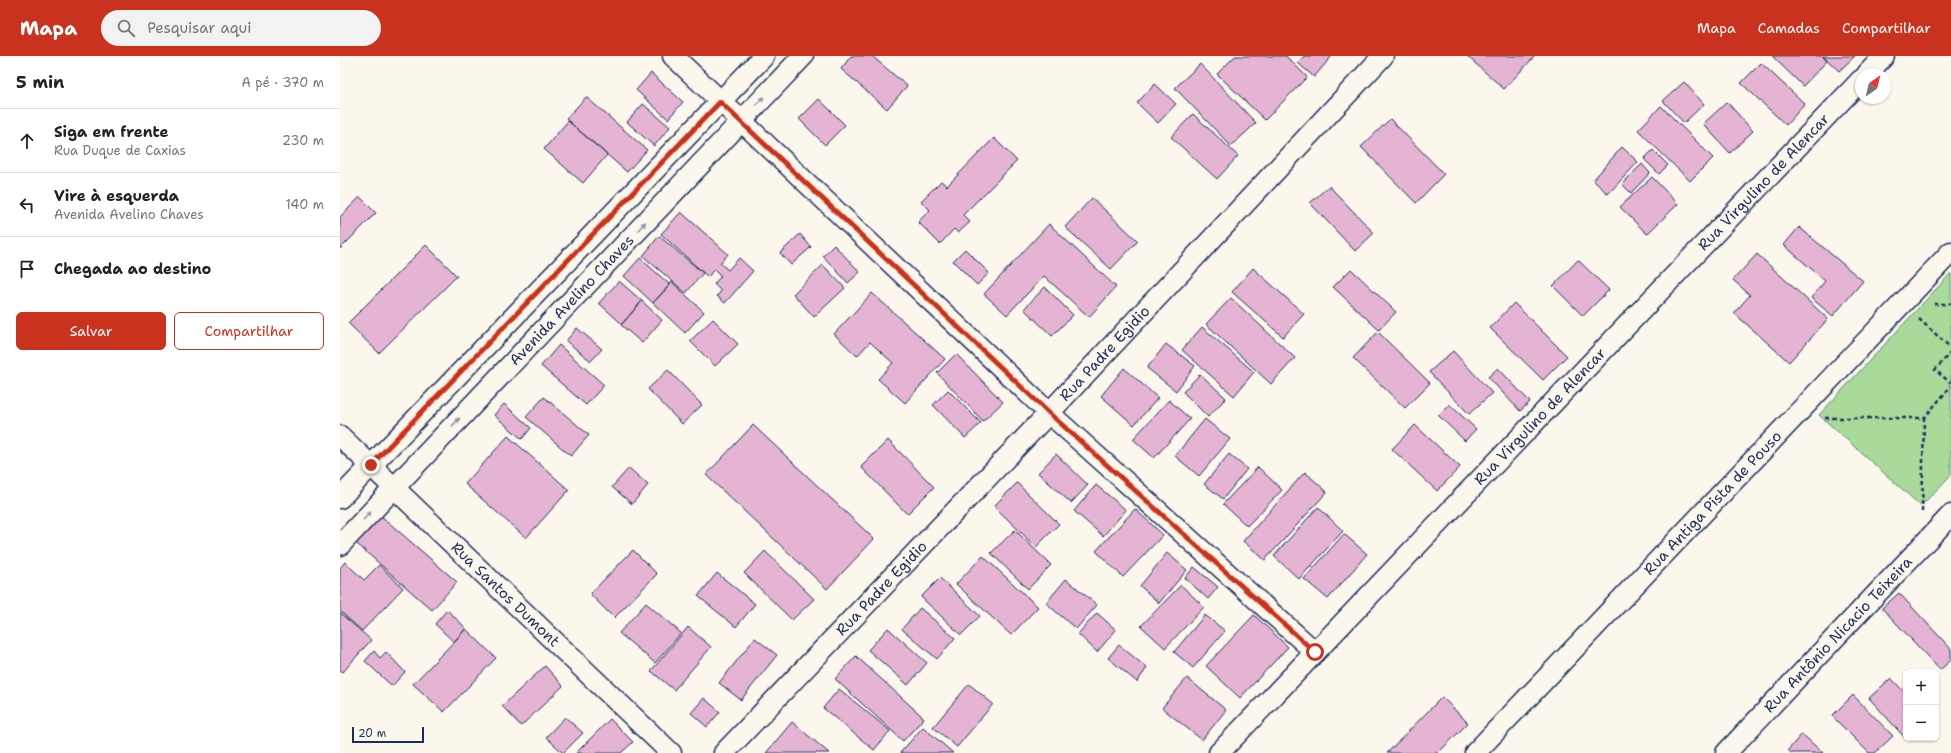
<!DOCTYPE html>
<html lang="pt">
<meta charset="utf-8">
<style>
body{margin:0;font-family:"Shantell Sans",sans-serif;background:#f2f2f2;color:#222}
.controls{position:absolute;right:12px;bottom:12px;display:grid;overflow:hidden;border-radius:6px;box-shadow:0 1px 3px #0004}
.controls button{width:36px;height:36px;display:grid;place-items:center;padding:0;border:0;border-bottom:1px solid #e0e0e0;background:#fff;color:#222;font:20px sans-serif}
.compass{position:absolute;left:1515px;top:12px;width:36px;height:36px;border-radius:50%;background:#fff;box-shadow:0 1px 3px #0004;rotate:35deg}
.scale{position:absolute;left:12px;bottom:10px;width:72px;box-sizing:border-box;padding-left:4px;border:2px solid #1b2f5e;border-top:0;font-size:11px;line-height:14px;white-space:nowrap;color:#1b2f5e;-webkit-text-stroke:3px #fbf7ec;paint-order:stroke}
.stop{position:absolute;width:12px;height:12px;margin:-9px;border:3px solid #c8321e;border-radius:50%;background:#fff}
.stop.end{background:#c8321e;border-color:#fff;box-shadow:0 1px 4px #0008}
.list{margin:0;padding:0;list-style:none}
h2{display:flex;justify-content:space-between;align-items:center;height:52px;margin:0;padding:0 16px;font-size:17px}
h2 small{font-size:13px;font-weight:400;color:#767676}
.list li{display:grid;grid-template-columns:26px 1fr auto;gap:12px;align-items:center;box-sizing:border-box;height:64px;padding:0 16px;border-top:1px solid #e0e0e0}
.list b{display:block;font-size:15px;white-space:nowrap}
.list p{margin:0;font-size:13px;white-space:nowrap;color:#767676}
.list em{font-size:13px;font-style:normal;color:#767676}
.actions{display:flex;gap:8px;padding:12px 16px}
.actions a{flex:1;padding:9px 0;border:1px solid #c8321e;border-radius:6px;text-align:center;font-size:14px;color:#c8321e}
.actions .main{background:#c8321e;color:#fff}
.icon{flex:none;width:22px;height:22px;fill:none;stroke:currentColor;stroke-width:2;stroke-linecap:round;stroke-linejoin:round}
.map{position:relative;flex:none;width:1611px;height:697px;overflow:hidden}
header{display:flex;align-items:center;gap:24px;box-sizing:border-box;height:56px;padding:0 20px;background:#c8321e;color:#fff}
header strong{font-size:19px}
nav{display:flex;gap:22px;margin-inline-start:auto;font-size:14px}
.search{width:280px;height:36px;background:#f2f2f2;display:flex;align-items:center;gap:10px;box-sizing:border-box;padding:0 14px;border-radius:22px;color:#767676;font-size:15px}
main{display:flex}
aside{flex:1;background:#fff}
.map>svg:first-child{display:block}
.green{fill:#aada9a;stroke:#62847c}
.building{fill:#e6b4d3;stroke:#1b2f5e}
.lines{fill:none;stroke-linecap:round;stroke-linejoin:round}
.street-casing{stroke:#1b2f5e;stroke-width:23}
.path{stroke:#1b2f5e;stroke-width:2.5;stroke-dasharray:4 3;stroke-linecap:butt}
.street{stroke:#fbf7ec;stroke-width:20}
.oneway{fill:#8b93a5}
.route{stroke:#c8321e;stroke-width:5}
.labels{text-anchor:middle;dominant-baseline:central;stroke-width:3.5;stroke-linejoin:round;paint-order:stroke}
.street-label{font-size:15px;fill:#1b2f5e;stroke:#fbf7ec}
</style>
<header>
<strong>Mapa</strong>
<div class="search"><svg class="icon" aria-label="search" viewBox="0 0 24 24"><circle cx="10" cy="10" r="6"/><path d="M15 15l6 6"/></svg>Pesquisar aqui</div>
<nav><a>Mapa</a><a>Camadas</a><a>Compartilhar</a></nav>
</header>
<main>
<aside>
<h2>5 min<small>A pé · 370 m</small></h2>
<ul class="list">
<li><svg class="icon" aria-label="ahead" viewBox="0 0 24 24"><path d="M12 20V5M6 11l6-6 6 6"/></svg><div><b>Siga em frente</b><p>Rua Duque de Caxias</p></div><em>230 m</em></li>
<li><svg class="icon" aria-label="left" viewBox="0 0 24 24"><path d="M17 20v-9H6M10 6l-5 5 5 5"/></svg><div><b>Vire à esquerda</b><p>Avenida Avelino Chaves</p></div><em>140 m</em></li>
<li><svg class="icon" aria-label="arrive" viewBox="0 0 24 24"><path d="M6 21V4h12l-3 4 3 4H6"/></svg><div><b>Chegada ao destino</b></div></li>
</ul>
<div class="actions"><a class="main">Salvar</a><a>Compartilhar</a></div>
</aside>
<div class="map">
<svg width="1611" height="697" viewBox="0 0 1611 697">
<rect width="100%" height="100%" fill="#fbf7ec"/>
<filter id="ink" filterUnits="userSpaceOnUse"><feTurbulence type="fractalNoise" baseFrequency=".025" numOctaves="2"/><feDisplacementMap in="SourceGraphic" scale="8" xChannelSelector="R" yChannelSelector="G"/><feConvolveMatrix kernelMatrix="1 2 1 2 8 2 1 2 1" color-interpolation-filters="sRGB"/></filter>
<g filter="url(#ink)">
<path class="green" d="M1611,217V419L1581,450L1479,359Z"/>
<path class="building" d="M511,0H532L567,30L547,53L501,13Z
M895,0H946L967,21L925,64L877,18Z
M964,0H992L974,21L958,7Z
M1127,0H1193L1194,1L1164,33Z
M1432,0H1482L1487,5L1463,30Z
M1483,0H1515L1499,15Z
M1421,7L1465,48L1446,69L1401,27Z
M860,8L916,67L891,90L835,32Z
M311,17L343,46L328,63L296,34Z
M1344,26L1364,48L1344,67L1323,45Z
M815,28L836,48L818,67L797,47Z
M246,41L307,94L287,116L226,63Z
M479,43L505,69L485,89L459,63Z
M1387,46L1413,75L1390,97L1363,68Z
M303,48L330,71L314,90L287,66Z
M1321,50L1373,102L1350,125L1298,74Z
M853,58L898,100L877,123L831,81Z
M1050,63L1104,118L1076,147L1021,91Z
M228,65L267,99L243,127L204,93Z
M654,82L677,105L623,159L630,166L618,177L614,173L600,188L578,166L590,154L581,145L601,125L607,130Z
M1282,91L1298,106L1268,138L1253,124Z
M1313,94L1328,109L1319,118L1304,103Z
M1302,108L1310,117L1291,137L1282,128Z
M1312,121L1338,148L1307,178L1280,151Z
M989,130L1034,177L1015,195L970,147Z
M20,141L36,157L0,193V161Z
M752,142L798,185L771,213L725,171Z
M341,156L388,198L380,207L388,214L399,202L413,215L385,247L377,240L381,235L374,228L381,220L374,213L368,221L321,178Z
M709,168L776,231L749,261L704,220L667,259L644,238Z
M1459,171L1523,225L1493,260L1471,242L1485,225L1444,189Z
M460,178L471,191L451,209L440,197Z
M319,180L363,217L346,237L303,200Z
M86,189L117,220L39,297L8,267Z
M494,189L520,216L508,227L483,200Z
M625,193L649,217L637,229L613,205Z
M1417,198L1488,263L1449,306L1394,257L1410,239L1393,224Z
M300,202L330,229L313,247L284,220Z
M1238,204L1269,234L1243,260L1213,230Z
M483,209L505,232L474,261L453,238Z
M913,212L964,258L943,281L892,236Z
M1011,213L1056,256L1039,274L993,231Z
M279,225L302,245L282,268L259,247Z
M332,226L364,256L345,277L313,247Z
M705,231L733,259L712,280L684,253Z
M532,237L605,303L565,347L538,323L553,307L530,286L517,300L494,278Z
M891,242L955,302L931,328L866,268Z
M302,245L322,264L302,287L281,269Z
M1174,247L1227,300L1203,324L1150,272Z
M373,263L398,288L375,310L350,285Z
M862,271L914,316L894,340L842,294Z
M237,272L262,293L251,305L226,285Z
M1038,276L1090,327L1065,352L1013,302Z
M826,288L855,310L836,335L807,312Z
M219,289L264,329L246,349L201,310Z
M1113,295L1152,337L1129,358L1089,316Z
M616,298L663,346L643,365L597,317Z
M784,312L818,342L794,369L761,340Z
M1158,312L1190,346L1180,355L1148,321Z
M328,314L362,349L342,368L308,333Z
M860,318L886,342L868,361L843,336Z
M608,334L641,367L625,382L593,349Z
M204,341L249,379L231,400L186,361Z
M829,344L850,363L814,402L793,383Z
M164,348L191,372L182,383L154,359Z
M1109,348L1136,373L1125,385L1098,359Z
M865,363L890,383L859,420L835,400Z
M413,369L534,483L487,533L366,419Z
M1075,369L1120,411L1097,435L1052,393Z
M168,380L229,434L186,482L125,428Z
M548,384L594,431L567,458L521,411Z
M716,398L748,429L731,447L698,417Z
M889,398L907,413L883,443L864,428Z
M918,411L942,434L907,470L883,448Z
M289,412L308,429L292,448L272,431Z
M965,416L987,436L925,504L903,485Z
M677,427L719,468L696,491L654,450Z
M756,429L786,454L763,480L734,455Z
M978,451L1003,475L959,523L934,500Z
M795,453L823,479L783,521L756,495Z
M40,459L117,526L92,554L16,487Z
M675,474L711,509L688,533L651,497Z
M1004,478L1027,498L988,543L964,523Z
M293,494L317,518L274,562L250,538Z
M425,495L474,543L452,564L404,517Z
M827,497L847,514L819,547L800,530Z
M643,500L698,551L671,579L616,528Z
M5,506L24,524L39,509L63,532L22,575L0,555V512Z
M854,511L878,531L868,543L845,522Z
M377,517L415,548L396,571L358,540Z
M600,522L640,560L621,579L581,541Z
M726,523L757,549L736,573L706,547Z
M841,529L864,551L825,592L801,570Z
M1559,537L1611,593V604L1600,614L1542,552Z
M306,547L341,577L315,607L279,577Z
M580,552L615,582L597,603L562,573Z
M107,554L126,572L114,586L95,568Z
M0,557L31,584L3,616L0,614Z
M757,557L776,574L757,596L738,578Z
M865,559L885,575L853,612L834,596Z
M914,559L948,591L900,642L866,610Z
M348,571L371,591L334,634L311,615Z
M548,572L587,607L568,629L528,594Z
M126,573L156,602L104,656L73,628Z
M415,582L437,599L401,644L379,627Z
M779,589L807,612L797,626L768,602Z
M34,595L40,602L46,596L65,616L52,630L25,605Z
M516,600L584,662L563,685L495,623Z
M205,610L223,630L181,670L162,650Z
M847,622L886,654L862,684L822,652Z
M1551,622L1566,638V682H1568L1566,683L1529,642Z
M629,628L653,648L617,691L593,671Z
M499,633L550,675L534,694L483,652Z
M1513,639L1553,680L1535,697H1529L1492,660Z
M1102,641L1128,667L1098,697H1047Z
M364,642L380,656L367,671L351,657Z
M225,661L243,677L223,697L206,681Z
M270,663L293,686L281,697H236Z
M452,666L489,697H426Z
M583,671L613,697H560Z
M1462,678L1483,697H1451L1448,694Z"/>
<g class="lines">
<defs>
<g id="street">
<path d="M333,0L709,357L975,596"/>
<path d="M1527,18L1544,0"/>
<path id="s1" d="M0,380L331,697"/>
<path d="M0,442L424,0"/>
<path id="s2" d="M0,489L463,0"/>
<path id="s3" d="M384,697L709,357L1043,0"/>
<path id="s4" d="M879,697L1521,24"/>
<path id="s5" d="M1135,697L1611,196"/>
<path id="s6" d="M1386,697L1611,459"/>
</g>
</defs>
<use href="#street" class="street-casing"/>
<path class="path" d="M1594,248H1611
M1579,263L1611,292
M1611,296L1595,314L1611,327
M1485,362H1584L1611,330
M1582,456L1584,362"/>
<use href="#street" class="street"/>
</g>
<defs><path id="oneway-solid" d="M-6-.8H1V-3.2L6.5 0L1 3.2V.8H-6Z"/></defs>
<g class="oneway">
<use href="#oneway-solid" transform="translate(420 45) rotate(-46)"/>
<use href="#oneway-solid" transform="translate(302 170) rotate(-47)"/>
<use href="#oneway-solid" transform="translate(116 366) rotate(-47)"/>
<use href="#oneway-solid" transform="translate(27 460) rotate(-46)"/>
</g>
</g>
<g class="lines" filter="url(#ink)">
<path class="route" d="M31,409L380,46L709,357L975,596"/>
</g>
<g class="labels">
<g class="street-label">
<text stroke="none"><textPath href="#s4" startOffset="789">Rua Virgulino de Alencar</textPath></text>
<text stroke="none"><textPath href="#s2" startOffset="337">Avenida Avelino Chaves</textPath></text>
<text stroke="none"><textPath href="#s3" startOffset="552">Rua Padre Egidio</textPath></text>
<text stroke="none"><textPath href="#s4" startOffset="465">Rua Virgulino de Alencar</textPath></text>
<text stroke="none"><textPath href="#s5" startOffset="345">Rua Antiga Pista de Pouso</textPath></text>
<text stroke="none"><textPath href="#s3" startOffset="228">Rua Padre Egidio</textPath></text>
<text stroke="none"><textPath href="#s1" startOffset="229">Rua Santos Dumont</textPath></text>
<text stroke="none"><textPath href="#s6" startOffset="163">Rua Antônio Nicacio Teixeira</textPath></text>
</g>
</g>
</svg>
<div class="controls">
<button>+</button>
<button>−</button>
</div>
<svg class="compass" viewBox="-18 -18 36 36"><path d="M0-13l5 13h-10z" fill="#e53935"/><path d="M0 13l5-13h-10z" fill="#767676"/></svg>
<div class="scale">20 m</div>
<div class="stop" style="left:975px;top:596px"></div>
<div class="stop end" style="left:31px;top:409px"></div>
</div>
</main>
